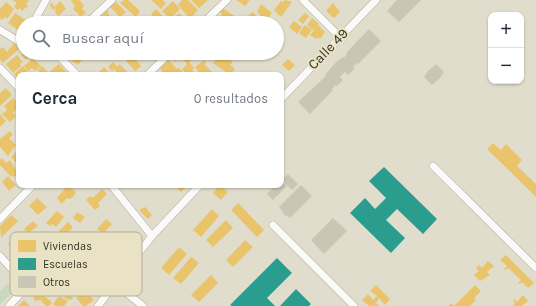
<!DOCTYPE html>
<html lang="es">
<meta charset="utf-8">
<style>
body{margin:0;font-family:Karla,sans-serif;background:#f6f6f7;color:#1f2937}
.controls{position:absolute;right:12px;top:12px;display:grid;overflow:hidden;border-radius:8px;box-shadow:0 1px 3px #0004}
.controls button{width:36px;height:36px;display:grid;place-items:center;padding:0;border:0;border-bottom:1px solid #e0e1e3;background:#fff;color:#1f2937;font:20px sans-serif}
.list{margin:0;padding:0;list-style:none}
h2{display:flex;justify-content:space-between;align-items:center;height:52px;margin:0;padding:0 16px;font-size:17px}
h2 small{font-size:13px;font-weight:400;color:#747a83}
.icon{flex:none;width:22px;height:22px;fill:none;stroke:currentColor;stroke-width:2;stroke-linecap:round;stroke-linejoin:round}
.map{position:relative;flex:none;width:536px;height:306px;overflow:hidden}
.search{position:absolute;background:#fff;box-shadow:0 1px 3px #0004;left:16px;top:16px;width:268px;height:44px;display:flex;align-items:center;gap:10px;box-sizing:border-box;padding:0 14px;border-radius:22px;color:#747a83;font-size:15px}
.panel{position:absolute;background:#fff;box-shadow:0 1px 3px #0004;left:16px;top:72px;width:268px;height:116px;border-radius:8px}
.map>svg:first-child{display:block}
.green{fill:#c8d9c0}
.homes{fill:#e9c46a}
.schools{fill:#2a9d8f}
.building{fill:#cac6b5}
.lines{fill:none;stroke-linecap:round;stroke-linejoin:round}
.street-casing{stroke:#aca99c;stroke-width:8}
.street{stroke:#fafaf8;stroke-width:7}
.labels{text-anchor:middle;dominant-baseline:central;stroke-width:4;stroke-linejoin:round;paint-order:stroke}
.street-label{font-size:14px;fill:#353226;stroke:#e9e2c5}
.key{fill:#e9e2c5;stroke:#b3ad95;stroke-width:1}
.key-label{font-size:11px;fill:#353226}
</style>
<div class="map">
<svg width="536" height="306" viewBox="0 0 536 306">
<rect width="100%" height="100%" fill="#e1ddcd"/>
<path class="green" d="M13,279L18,287L0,304V291Z"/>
<path class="homes" d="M13,0H28L29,1L26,4L28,6L22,11L20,8L17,10L14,6L17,4Z
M72,0H79L84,5L82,9L86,12L83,15L80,16L73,9L75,6L71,1Z
M124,0H128L140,11L136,17L120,3Z
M151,0H163L166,3L161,9Z
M182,0H188L198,10L190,19L178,5Z
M191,0H208L199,8Z
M236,0H250L245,6Z
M285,0L292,2L281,17L274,10L281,1L283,2Z
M60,1L66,9L58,16L55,12L56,8L54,10L49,5L52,3L55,7Z
M173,1L180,9L170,19L162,11Z
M6,2L14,9L7,19L5,17L2,20L0,18V9Z
M116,2L126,12L120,17L110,7Z
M333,3L340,12L334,18L326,11Z
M261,4L272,13L266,20L257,12Z
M221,7L236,17L233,23H216L222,14L219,11Z
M156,9L164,18L166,16L172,23H158L161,20L158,16L155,19L151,14Z
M107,10L109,12L108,14L118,23H104L99,19Z
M253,12L261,21L259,23H248L244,19Z
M15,13L27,21L23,23L19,31L8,23Z
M179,13L185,19L184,20L187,23H174L171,20Z
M305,13L309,16L303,24L298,20Z
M72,15L76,21L69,23L66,19Z
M51,16L55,20L59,23H47L46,22Z
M312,18L319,24L313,30L307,25Z
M294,21L302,27L297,34L289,27Z
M305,25L312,30L306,38L299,33Z
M318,25L325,32L320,39L318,37L316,39L310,35Z
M14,43L19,49L3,63L0,60V49L3,47L7,52Z
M23,53H29L31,55L26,60L21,55Z
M67,53H73L82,60L78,65L65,56Z
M78,53H91L83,58Z
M135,53H149L142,61Z
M177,53H194L197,56L189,62L194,68L192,70L195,74L187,75L182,69L187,64L181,57L175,62L172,58Z
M221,53L233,62L230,65L235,69L230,75L213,63Z
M17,55L23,62L20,64L21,66L13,73L6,64Z
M132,55L141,66L135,71L126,61Z
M33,58L41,66L35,71L32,68L28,71L24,66Z
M288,59L295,65L289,71L282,65Z
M169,60L177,69L179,68L185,75L175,73L171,75L169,73L165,75L160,68Z
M204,60L206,63L204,64L215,75H198L200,74L195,67Z
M113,62L117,66L112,71L108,67Z
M59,64L69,75H47L50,71Z
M120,64L128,73L129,75H120L114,69Z
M23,66L30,75H19V81L14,74Z
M42,66L48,72L45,75H42L38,70Z
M104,67L111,75H101L99,72Z
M6,88L12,95L0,106V93Z
M13,98L19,104V107L13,113L16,116L10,122L2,114L7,110L4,106Z
M0,114L6,121L0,127Z
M10,131L13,135L9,138L16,145L8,156L1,148L3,146L0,148V139Z
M493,143L501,150L506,144L522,160L517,166L536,184V197L487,149Z
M19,149V166L11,157Z
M2,158L6,163L10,160L11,162L19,174L14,177L13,175L11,177L0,165V160Z
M8,176L16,185L9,191L2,182Z
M68,185L76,192L73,197L69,199L67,198L62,204L57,198Z
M174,185H184L186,187L181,192Z
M220,185L228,192L221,200L213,193Z
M102,189L107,194L98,203L100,206L95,210L86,200L90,196L93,198Z
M37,198L47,207L38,215L29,206Z
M238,203L264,230L257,237L231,210Z
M145,207L152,215L148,219L139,210Z
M212,209L219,216L201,237L193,230Z
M57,211L64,217L56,227L52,224L50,226L46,223Z
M77,212L85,217L80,223L73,218Z
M11,215L18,221L1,238L0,226Z
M106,219L112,224L103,234L97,229Z
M226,220L233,228L213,247L206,240Z
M33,221L38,226L28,233L24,229Z
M68,222L73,227L60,240L55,235Z
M23,231L27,235L20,242L23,246L16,253L8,244Z
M120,231L126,237L119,244L113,239Z
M245,240L253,247L233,267L226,260Z
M179,247L187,254L169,275L161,268Z
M506,255L534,283L528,288L522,282L520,284L518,283L521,280L508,268L506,270L504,269L507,266L500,260Z
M191,257L199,263L181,284L173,278Z
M488,261L494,266L487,272L490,275L480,281L474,275L479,271L476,268L479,265L482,268Z
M211,275L218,283L199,302L191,295Z
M89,280L100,289L93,297L83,288Z
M376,285L390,299L385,305L379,298L377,302H375L379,306H369L362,300L368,294L373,300L377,296L370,291Z
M475,285L481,291L474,298L476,300L470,306H448L451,303L454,306Z
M38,289L52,303L49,306H46L40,300L35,301L33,298L35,296L32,293Z
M85,291L94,300L86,306H83L76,298Z
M69,293L73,298L71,300L64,298Z
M523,295L528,301L522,306H513L515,303L513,301L515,299L517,302Z
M59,296L68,301L64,306H56L53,304Z
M24,300L30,306H18Z"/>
<path class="schools" d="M384,167L437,219L423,234L397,209L386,220L405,238L391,253L350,213L365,198L375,209L386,198L369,181Z
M277,258L292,273L267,298L275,306H232L230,305Z
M296,289L311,304L309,306H280Z"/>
<path class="building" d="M397,0H421L399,22L387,11Z
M369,29L381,41L358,64L357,63L353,67L355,68L348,75L345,72L340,77L343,80L337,86L335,85L332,89L333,90L310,114L298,102L326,76L325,75L336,62L343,57L344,58L347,54L346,53Z
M436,64L444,72L440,78L432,85L424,77L428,71Z
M288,174L298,184L292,190L282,180Z
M281,180L287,186L273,200L267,194L276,185H281Z
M301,185L312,196L290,218L286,215L285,216L279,207Z
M333,218L347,231L324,254L311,240Z"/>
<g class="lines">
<defs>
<path id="street" d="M303,0L340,37
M33,23L46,0
M87,23L112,0
M203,23L227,0
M0,30L23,44
M40,53H48
M56,53L77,75
M0,68L19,88
M147,75L170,53
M281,99L376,0
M433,166L536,268
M111,185L152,236
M0,219L33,185
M273,225L354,306
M0,256L28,287
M115,284L143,306
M9,306L62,249
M98,306L152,236L200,185"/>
</defs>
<use href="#street" class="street-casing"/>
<use href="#street" class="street"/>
</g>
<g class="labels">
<g class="street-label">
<text transform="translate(328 49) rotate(-46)">Calle 49</text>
</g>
</g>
<rect x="10" y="232" width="132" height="64" rx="6" class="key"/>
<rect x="18" y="240" width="18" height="12" fill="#e9c46a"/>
<rect x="18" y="258" width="18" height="12" fill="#2a9d8f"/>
<rect x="18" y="276" width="18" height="12" fill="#cac6b5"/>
<g class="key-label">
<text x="43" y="250">Viviendas</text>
<text x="43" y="268">Escuelas</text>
<text x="43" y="286">Otros</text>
</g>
</svg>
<div class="controls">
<button>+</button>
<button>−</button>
</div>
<div class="search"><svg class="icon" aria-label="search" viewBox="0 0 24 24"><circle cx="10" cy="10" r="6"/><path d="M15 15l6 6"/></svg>Buscar aquí</div>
<section class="panel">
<h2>Cerca<small>0 resultados</small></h2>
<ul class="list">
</ul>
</section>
</div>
